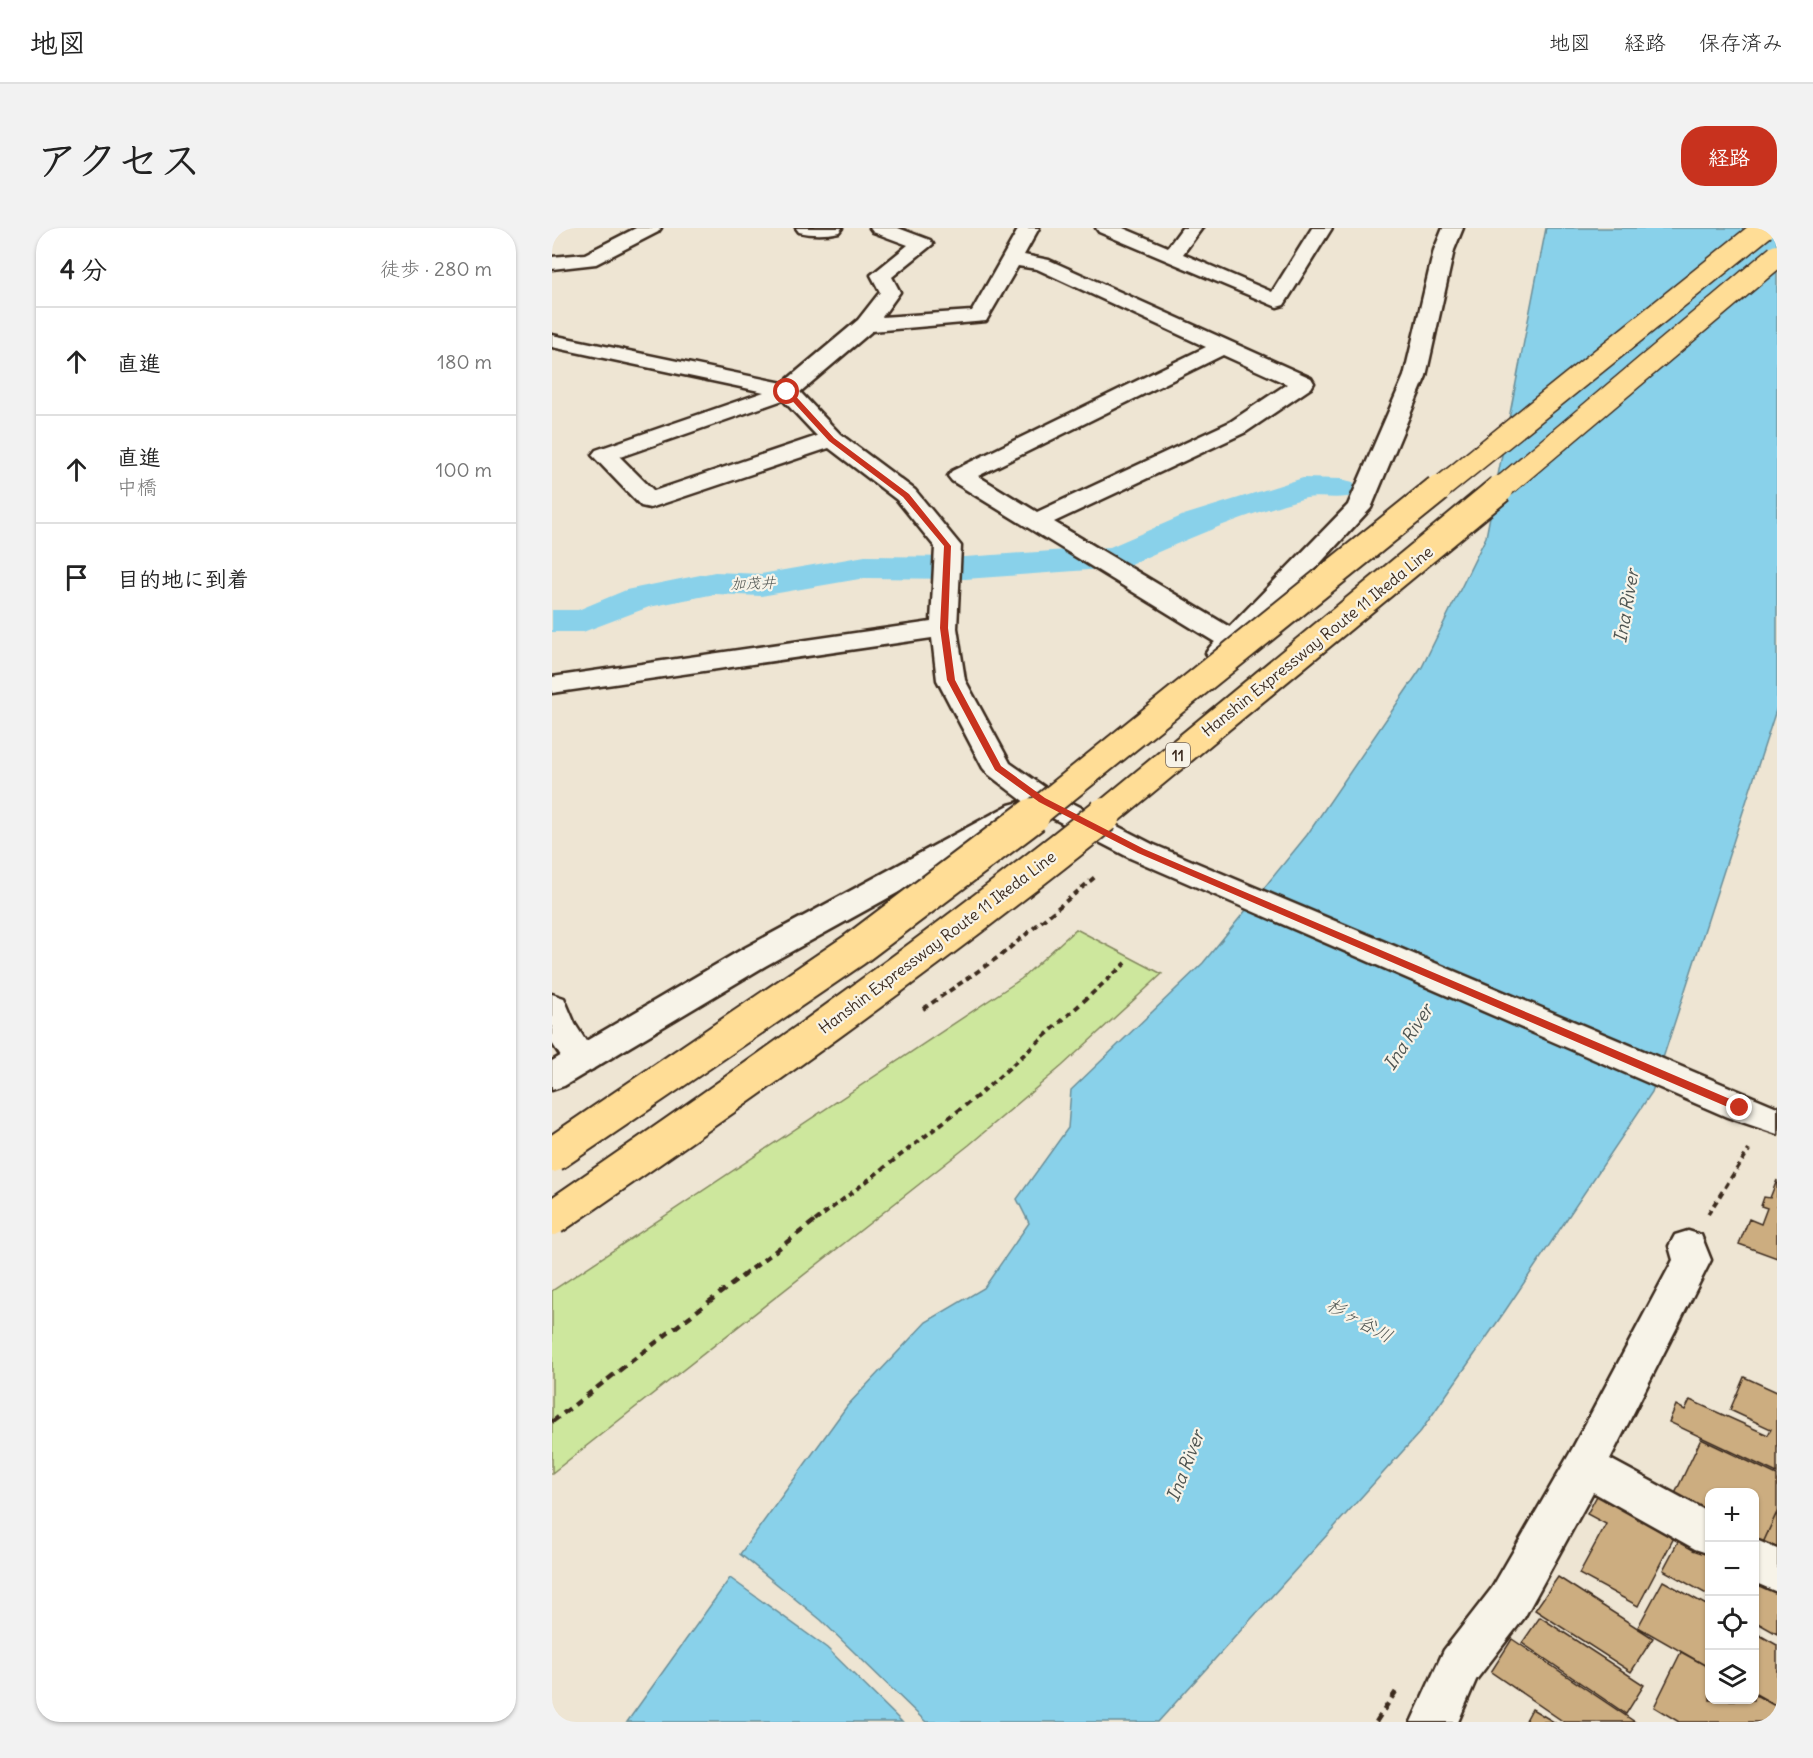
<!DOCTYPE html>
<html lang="ja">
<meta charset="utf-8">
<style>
body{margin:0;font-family:Delius,"Klee One",sans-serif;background:#f2f2f2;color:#222}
.controls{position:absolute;right:18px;bottom:18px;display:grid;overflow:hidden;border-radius:12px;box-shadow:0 2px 4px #0004}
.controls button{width:54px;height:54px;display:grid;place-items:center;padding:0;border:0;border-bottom:2px solid #e0e0e0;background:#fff;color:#222;font:30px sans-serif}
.stop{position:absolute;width:18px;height:18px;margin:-14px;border:4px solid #c8321e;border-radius:50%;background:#fff}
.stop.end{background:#c8321e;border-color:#fff;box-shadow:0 2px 6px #0008}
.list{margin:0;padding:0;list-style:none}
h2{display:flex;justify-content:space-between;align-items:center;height:78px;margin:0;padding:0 24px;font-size:26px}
h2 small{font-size:20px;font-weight:400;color:#767676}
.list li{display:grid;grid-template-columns:39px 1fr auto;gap:18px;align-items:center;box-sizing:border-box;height:108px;padding:0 24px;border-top:2px solid #e0e0e0}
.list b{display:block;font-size:22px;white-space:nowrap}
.list p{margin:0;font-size:20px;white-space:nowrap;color:#767676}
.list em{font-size:20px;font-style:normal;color:#767676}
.icon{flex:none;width:33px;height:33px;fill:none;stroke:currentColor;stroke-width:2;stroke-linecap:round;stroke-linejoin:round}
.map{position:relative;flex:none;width:1225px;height:1494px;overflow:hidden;border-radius:24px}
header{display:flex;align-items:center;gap:36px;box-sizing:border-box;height:84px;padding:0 30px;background:#fff;border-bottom:2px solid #e0e0e0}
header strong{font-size:28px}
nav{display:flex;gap:33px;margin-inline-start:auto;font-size:21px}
.intro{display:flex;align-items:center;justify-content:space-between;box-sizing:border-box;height:144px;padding:0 36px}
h1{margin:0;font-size:42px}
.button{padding:15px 27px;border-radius:24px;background:#c8321e;color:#fff;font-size:21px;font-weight:700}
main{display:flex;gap:36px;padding:0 36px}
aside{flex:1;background:#fff;border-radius:24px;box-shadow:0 2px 4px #0004}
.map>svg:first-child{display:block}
.green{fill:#cde79d;stroke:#84885e;stroke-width:1.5}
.water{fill:#89d1ea;stroke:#6a8e98;stroke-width:1.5}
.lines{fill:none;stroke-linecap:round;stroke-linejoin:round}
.canal{fill:#89d1ea;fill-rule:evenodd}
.building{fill:#ccad80;stroke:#3b2a1e;stroke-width:1.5}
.minor-casing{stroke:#3b2a1e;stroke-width:5}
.tertiary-casing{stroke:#3b2a1e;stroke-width:5}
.path-far1{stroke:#3b2a1e;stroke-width:4;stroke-dasharray:6 4.5;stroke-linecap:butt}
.path{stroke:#3b2a1e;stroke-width:4.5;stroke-dasharray:8 6;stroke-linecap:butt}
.minor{fill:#f7f3e8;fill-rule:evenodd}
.tertiary{fill:#f7f3e8;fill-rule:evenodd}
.motorway-bridge-far2-casing{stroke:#3b2a1e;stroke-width:25;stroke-linecap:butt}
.motorway-bridge-far1-casing{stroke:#3b2a1e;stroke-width:31;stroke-linecap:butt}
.motorway-bridge-casing{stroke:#3b2a1e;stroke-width:38;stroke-linecap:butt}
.motorway-bridge-far2{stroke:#ffdd96;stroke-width:22}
.motorway-bridge-far1{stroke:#ffdd96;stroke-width:27}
.motorway-bridge{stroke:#ffdd96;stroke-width:34}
.route{fill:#c8321e}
.labels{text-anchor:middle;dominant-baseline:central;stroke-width:4.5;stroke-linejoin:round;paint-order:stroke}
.far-water-label{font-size:15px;font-style:italic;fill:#4e5451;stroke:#f7f3e8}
.shield{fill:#f7f3e8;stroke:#73665b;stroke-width:1.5}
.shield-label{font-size:15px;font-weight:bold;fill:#3b2a1e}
.street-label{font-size:16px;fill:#3b2a1e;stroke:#f7f3e8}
.water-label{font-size:18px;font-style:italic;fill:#4e5451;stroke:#f7f3e8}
</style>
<header>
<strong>地図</strong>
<nav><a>地図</a><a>経路</a><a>保存済み</a></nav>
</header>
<div class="intro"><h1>アクセス</h1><a class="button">経路</a></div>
<main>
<aside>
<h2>4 分<small>徒歩 · 280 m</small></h2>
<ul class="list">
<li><svg class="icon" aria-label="ahead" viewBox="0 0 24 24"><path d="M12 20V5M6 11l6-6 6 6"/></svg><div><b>直進</b></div><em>180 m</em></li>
<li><svg class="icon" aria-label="ahead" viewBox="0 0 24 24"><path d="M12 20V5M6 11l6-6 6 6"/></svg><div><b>直進</b><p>中橋</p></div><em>100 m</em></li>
<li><svg class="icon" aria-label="arrive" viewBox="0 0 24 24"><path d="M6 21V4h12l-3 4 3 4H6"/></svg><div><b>目的地に到着</b></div></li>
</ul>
</aside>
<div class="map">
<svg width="1225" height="1494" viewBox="0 0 1225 1494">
<rect width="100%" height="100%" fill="#eee5d3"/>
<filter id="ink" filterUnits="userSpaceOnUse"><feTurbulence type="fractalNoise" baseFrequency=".0167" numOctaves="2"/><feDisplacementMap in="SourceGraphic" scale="12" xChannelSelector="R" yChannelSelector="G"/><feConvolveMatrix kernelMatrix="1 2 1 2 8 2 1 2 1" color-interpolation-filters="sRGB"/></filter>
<g filter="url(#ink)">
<path class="green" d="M524,701L610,746L510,838L417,917L0,1245V1063L469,751Z"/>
<path class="water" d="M994,0H1225V479L1100,864L953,1083L869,1203L606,1494H374L269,1392L188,1326L295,1178L374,1094L432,1060L477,995L465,971L516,900L519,862L651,735L755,607L870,439L934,309Z
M178,1350L275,1420L350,1494H75Z"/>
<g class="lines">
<path class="canal" d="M751,250L789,251L801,254L806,261L801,268C784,272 767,267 750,271C690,287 633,312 577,337L564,340L413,351L313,350L209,368L163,366L97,379L31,404H0V382H26L74,362L163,344L209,346L313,328L413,329L558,319L632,287Z"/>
</g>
<path class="building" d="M1225,952V1030L1187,1016L1197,991L1209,996L1215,980L1209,978L1212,969L1218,970Z
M1192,1149L1225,1164V1245L1117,1194L1124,1177L1133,1182L1138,1172L1216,1207L1219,1201L1178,1182Z
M1149,1211L1225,1247V1284L1211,1315L1202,1311V1264H1158V1288L1121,1270Z
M1046,1266L1127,1300L1086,1378L1027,1346L1054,1296L1035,1286Z
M1225,1284V1322L1211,1315Z
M1129,1308L1158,1323V1368L1111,1342Z
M1006,1349L1101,1410L1079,1444L983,1382Z
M1202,1349L1225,1361V1406L1202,1393Z
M1111,1353L1158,1379V1440L1086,1399Z
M988,1389L1092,1457L1074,1486L970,1415Z
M1202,1404L1225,1417V1478L1202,1465Z
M960,1411L1083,1494H1012L939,1444Z
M1129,1424L1158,1440V1472H1202V1466L1225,1479V1494H1127L1102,1479Z
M980,1481L1002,1494H973Z"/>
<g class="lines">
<defs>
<path id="minor" d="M84,0H109L106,4L44,36L0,41V29L33,26Z
M244,0H290L287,4C275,7 259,7 247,4Z
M318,0H346L378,12L381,16L340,49L348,64L330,89L420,83L467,0H487L472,27L497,32L759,150L762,155L759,160L694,204L502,294L691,407L694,413L691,419L681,421L671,419L400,253L396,248L400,243L654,119L485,41L466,38L434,93L320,103L248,164L288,206L363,262L409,318L405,400L413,452L458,535L501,565L600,616L1225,879V906L1175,889L578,630L479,579L436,546L431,540L385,452L380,410L0,465V449L379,394L383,319L345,272L277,220L98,280L89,278L40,227L44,222L212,164L0,119V107L231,155L306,92L328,64L319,47L356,17L321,4ZM671,127L735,156L678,194L485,284L426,248ZM231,172L265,208L102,263L68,229Z
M544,0H571L616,19L630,0H650L631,26L720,64L760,0H780L732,77L725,79L547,4Z
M0,766L12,770L23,796L46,832L41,841L29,845L17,841L0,815Z
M1136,1003L1149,1007L1159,1032L1058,1231L1158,1285V1326L1143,1321L1041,1264L972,1390L924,1452L906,1494H859L892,1422L940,1360L1018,1225L1121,1032L1117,1018L1123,1007Z
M1202,1311L1225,1321V1364L1202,1354Z"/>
<path id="tertiary" d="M891,0H911L902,22L874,148L819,280L691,419C680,429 674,435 658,431L654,425L658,419L796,277L852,148L882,22Z
M468,574L479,577L483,584L479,591L213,738L12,858L0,862V833L189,722L457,577Z"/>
</defs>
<use href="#minor" class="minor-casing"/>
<use href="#tertiary" class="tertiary-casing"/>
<path class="path-far1" d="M371,781L448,728L543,649
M1156,986L1197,922
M263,993L428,866L574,735"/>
<path class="path" d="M0,1194L265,991
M824,1494L845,1462"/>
<use href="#minor" class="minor"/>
<use href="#tertiary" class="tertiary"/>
<defs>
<path id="motorway-bridge-far2" d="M885,263L1212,0
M946,263L1225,28"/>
<path id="motorway-bridge-far1" d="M479,589L886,261
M550,589L948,261"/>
<path id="motorway-bridge" d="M0,927L302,722L481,587
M0,990C188,861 374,730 552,587"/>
</defs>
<use href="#motorway-bridge-far2" class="motorway-bridge-far2-casing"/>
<use href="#motorway-bridge-far1" class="motorway-bridge-far1-casing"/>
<use href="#motorway-bridge" class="motorway-bridge-casing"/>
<use href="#motorway-bridge-far2" class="motorway-bridge-far2"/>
<use href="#motorway-bridge-far1" class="motorway-bridge-far1"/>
<use href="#motorway-bridge" class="motorway-bridge"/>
</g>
</g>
<path class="route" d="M233,162H238L282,210L357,266L399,318L396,400L403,452L449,538L493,570L592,621L1192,877V883H1185L586,625L487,574L443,542L395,452L388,400L392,318L351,269L277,213L233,165Z"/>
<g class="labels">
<g class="far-water-label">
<text transform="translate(201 355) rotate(-2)">加茂井</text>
</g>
<rect class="shield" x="614" y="515" width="24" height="24" rx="4.5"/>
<g class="shield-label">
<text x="626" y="527">11</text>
</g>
<g class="street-label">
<text transform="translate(765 413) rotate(-39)">Hanshin Expressway Route 11 Ikeda Line</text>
<text transform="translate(385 714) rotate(-37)">Hanshin Expressway Route 11 Ikeda Line</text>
</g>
<g class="water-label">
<text transform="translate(1074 378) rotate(-80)">Ina River</text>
<text transform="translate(856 809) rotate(-57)">Ina River</text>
<text transform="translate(808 1092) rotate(29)">杉ヶ谷川</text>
<text transform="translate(633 1238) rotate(-69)">Ina River</text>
</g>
</g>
</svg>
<div class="controls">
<button>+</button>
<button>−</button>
<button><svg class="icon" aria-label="locate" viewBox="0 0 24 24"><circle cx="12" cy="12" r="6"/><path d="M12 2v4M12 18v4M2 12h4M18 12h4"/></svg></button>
<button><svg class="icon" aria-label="layers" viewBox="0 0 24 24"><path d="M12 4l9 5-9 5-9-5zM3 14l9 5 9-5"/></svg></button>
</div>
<div class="stop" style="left:235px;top:164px"></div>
<div class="stop end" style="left:1188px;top:880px"></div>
</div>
</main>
